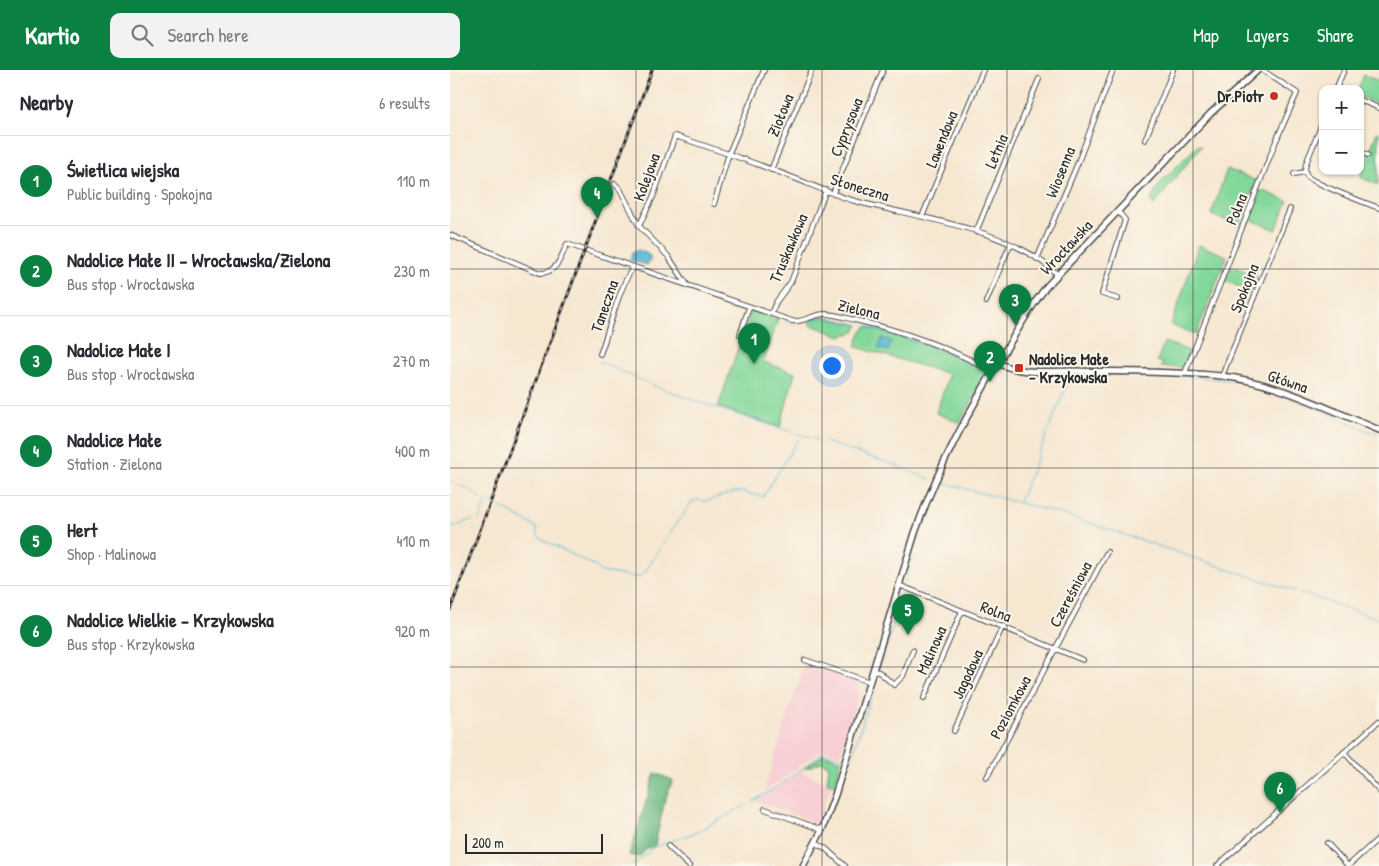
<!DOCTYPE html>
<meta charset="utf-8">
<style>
body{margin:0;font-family:"Patrick Hand",sans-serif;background:#f2f2f3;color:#2b2b33}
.controls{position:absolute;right:15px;top:15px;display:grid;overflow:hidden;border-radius:10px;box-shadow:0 1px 4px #0004}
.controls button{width:45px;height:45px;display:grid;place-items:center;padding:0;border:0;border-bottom:1px solid #e1e1e2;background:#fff;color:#2b2b33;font:25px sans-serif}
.scale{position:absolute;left:15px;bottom:12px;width:138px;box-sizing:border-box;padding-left:5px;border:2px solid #2b2b2b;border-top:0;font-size:14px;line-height:18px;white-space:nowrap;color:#2b2b2b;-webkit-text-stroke:4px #fbf7ec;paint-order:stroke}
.you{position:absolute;left:381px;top:295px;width:18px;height:18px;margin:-12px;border:4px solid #fff;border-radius:50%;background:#1a73e8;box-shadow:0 0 0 8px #1a73e833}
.badge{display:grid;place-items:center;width:32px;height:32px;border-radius:50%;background:#0b8043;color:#fff;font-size:16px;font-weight:700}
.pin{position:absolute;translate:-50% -41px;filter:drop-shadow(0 1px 2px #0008)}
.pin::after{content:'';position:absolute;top:26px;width:18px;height:15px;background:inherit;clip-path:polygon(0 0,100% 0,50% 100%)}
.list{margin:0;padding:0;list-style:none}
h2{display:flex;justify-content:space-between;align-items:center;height:65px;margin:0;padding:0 20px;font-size:21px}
h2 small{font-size:16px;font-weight:400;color:#7c7c81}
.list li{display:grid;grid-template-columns:32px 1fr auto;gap:15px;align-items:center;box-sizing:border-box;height:90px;padding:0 20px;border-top:1px solid #e1e1e2}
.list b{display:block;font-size:19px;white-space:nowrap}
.list p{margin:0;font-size:16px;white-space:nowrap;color:#7c7c81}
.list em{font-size:16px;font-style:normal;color:#7c7c81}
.icon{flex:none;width:28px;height:28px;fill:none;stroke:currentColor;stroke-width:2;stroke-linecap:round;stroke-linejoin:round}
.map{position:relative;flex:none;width:929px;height:796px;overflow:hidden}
header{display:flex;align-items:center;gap:30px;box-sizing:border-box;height:70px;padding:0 25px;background:#0b8043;color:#fff}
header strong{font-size:24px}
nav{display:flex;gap:28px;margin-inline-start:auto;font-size:18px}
.search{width:350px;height:45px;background:#f2f2f3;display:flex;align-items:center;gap:12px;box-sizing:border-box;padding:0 18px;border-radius:10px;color:#7c7c81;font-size:19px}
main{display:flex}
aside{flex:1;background:#fff}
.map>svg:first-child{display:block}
.built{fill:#f7cfd4}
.green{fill:#82d79a;stroke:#568162}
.forest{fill:#69b882;stroke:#4a7256}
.water{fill:#56b9d4;stroke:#407280}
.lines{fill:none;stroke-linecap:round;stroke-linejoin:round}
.stream{stroke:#56b9d4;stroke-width:1}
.minor-casing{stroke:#494744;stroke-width:6}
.tertiary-casing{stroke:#494744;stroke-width:8}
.minor{stroke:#fff;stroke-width:4}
.tertiary{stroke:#fff;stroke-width:5}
.rail-casing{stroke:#2b2b2b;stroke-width:3}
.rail{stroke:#fbf7ec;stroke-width:1;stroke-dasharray:4;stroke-linecap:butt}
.grid{fill:none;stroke:#2b2b2b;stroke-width:1;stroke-opacity:0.55}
.poi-dot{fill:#c8321e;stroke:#fbf7ec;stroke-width:2}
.labels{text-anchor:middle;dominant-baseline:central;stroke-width:4;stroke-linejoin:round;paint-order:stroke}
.poi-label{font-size:16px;font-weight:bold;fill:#2b2b2b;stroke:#fbf7ec;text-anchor:end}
.street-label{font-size:16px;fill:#2b2b2b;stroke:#fbf7ec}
</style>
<header>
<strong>Kartio</strong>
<div class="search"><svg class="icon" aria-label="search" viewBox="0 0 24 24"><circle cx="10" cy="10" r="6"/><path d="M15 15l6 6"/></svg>Search here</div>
<nav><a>Map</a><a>Layers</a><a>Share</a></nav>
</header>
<main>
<aside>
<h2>Nearby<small>6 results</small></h2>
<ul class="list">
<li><span class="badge">1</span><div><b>Świetlica wiejska</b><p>Public building · Spokojna</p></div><em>110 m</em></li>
<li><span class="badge">2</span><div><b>Nadolice Małe II – Wrocławska/Zielona</b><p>Bus stop · Wrocławska</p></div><em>230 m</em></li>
<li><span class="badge">3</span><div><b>Nadolice Małe I</b><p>Bus stop · Wrocławska</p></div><em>270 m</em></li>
<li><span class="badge">4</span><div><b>Nadolice Małe</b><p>Station · Zielona</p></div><em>400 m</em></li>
<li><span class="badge">5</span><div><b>Hert</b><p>Shop · Malinowa</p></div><em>410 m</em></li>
<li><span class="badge">6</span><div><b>Nadolice Wielkie – Krzykowska</b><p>Bus stop · Krzykowska</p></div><em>920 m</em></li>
</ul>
</aside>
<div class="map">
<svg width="929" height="796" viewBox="0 0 929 796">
<rect width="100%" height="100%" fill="#fbf7ec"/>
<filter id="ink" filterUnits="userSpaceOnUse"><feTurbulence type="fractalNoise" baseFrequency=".02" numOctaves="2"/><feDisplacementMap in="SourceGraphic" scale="10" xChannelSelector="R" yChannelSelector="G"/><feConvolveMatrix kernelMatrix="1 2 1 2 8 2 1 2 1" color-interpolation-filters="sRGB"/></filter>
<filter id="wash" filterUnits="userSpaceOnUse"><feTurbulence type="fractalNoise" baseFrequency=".0096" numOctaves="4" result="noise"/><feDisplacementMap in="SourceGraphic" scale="20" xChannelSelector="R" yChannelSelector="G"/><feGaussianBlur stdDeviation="1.12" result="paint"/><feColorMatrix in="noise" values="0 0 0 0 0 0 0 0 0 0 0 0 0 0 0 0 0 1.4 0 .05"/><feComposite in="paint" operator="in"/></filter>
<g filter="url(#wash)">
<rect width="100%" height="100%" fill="#f6e7d1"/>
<path class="built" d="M354,594L405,610L410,620L390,685L375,681H370L330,711L314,721Z
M350,701L381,715L367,753L305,731L334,714Z"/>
<path class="green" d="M914,5L929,11V34L910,27V19H908Z
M927,62L929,63L928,115L910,107Z
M748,75L751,76L704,135L700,131L711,112Z
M777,99L807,111L789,155L761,145Z
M811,120L838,131L826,160L799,149Z
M749,175L777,186L746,265L721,255Z
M781,196L808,206L802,222L775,211Z
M301,240L328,249L314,292L345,303L330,357L268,337Z
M372,246L409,255L405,262L392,266L387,265L359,254L361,249Z
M417,256C438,262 528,288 537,304L510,353L486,343L499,304L406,277L410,264Z
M714,272L739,281L733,297H711L713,293L707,291Z
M374,685L391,690L385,715L377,713L379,696L372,692C366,693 361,698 354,698Z"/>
<path class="forest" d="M205,703L223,710L215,730L205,775L196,780L189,787L179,785Z"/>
<path class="water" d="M188,180L196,183L200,186V191L197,195L180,190L182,183Z
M432,268L441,271L438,281L428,278Z"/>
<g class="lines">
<path class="stream" d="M189,201L216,210
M378,249L407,255
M361,250L372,248
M335,251L346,255
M415,257L452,268
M457,270L476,276
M480,277L489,280
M493,282L534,300
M150,292L207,317L254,334L368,370
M624,303C683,306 746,301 804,316C847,327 888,349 929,365
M375,372L447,396L480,409
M0,411L22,421L31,429
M569,432L619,310
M42,433L46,434
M49,436L86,457L88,466L93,470L145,496L151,502L186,507L193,505L230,448
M477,443L490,412L615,445L929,549
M232,446L242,432L246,430L256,431L285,422H294L313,427L348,370
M29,450L37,431
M0,459L23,449
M466,476L473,454
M455,512L463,486
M446,545L453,521
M429,598L444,552
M401,690L427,606
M303,731L335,712L373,683L393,688
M182,796L204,777L247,762L296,735"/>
</g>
</g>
<g filter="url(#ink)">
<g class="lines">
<defs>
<path id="minor" d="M886,19L894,0
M910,30L929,38
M873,51L857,91C855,96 854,101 857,106C864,114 916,133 929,138
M695,70L723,0
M910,82L918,85
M321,100L362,0
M844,104L855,102
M165,114L170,119L189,156L218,186L238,216
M383,123L433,0
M264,134L279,83L314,0
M472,147L533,0
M189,156L203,127L225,66C265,79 305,93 344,108C364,116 384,125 405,131C467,148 560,158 607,204
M526,162L589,9
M0,165L90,203C107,203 111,187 117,174L342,251C354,253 363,244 375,244C385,244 396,248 405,250C453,261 500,278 542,301
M587,189L627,95L663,0
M668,229L652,224L675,150L668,141
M536,232L560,175
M321,244L326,232L341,212L376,120
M290,265L299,237
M150,284C158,264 171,210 184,197
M735,303L826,71L847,23L812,0
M772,306L840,139
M449,515L633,590
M355,590L420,612
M423,601L429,602L444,615L453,606L463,580
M474,628L512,541
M504,661L553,556
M894,682L929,721
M537,707L657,482
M315,739L372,760
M366,773L375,778L395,796
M877,773L898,796
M218,776L239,796
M767,796L929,651
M898,796L929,768"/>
<path id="tertiary" d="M548,293C572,305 600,301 626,301C674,302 723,301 771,306C826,312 878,339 929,360
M353,796L372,760L385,725L465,463C488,397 518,343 553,284C568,260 580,237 597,216L761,43L808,0"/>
</defs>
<use href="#minor" class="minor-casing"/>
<use href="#tertiary" class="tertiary-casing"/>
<use href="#minor" class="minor"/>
<use href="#tertiary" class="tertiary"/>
<defs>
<path id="rail" d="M0,540L202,0"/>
</defs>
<use href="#rail" class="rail-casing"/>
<use href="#rail" class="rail"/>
</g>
</g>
<path class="grid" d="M186,0V796M372,0V796M557,0V796M743,0V796M0,199H929M0,398H929M0,597H929"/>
<g class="poi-dot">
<circle cx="824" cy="26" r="5"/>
<rect x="564" y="293" width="10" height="10" rx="2.5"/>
</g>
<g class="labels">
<g class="poi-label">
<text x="814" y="26">Dr.Piotr</text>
<text x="579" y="289" text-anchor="start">Nadolice Małe<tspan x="579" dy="18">– Krzykowska</tspan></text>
</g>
<g class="street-label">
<text transform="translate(330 45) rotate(-68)">Ziołowa</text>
<text transform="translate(396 57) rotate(-68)">Cyprysowa</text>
<text transform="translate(491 69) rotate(-68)">Lawendowa</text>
<text transform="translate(546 81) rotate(-67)">Letnia</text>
<text transform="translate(610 102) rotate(-68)">Wiosenna</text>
<text transform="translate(196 107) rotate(-70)">Kolejowa</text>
<text transform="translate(410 117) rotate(17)">Słoneczna</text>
<text transform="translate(786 139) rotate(-68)">Polna</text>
<text transform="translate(616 177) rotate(-47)">Wrocławska</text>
<text transform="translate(338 178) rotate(-67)">Truskawkowa</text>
<text transform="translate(794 218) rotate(-68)">Spokojna</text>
<text transform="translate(154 236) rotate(-71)">Taneczna</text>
<text transform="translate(409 239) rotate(13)">Zielona</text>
<text transform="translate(838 311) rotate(19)">Główna</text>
<text transform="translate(620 524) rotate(-62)">Czereśniowa</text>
<text transform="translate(546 541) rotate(21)">Rolna</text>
<text transform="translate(481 580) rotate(-66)">Malinowa</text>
<text transform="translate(517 604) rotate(-65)">Jagodowa</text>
<text transform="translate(560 637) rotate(-62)">Poziomkowa</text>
</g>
</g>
</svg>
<div class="controls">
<button>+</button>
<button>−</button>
</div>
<div class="scale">200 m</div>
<div class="you"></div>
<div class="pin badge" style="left:304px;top:294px">1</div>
<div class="pin badge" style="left:540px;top:312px">2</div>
<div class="pin badge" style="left:565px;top:255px">3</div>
<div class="pin badge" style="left:147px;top:148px">4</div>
<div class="pin badge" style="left:458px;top:565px">5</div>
<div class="pin badge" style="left:830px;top:743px">6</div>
</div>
</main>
